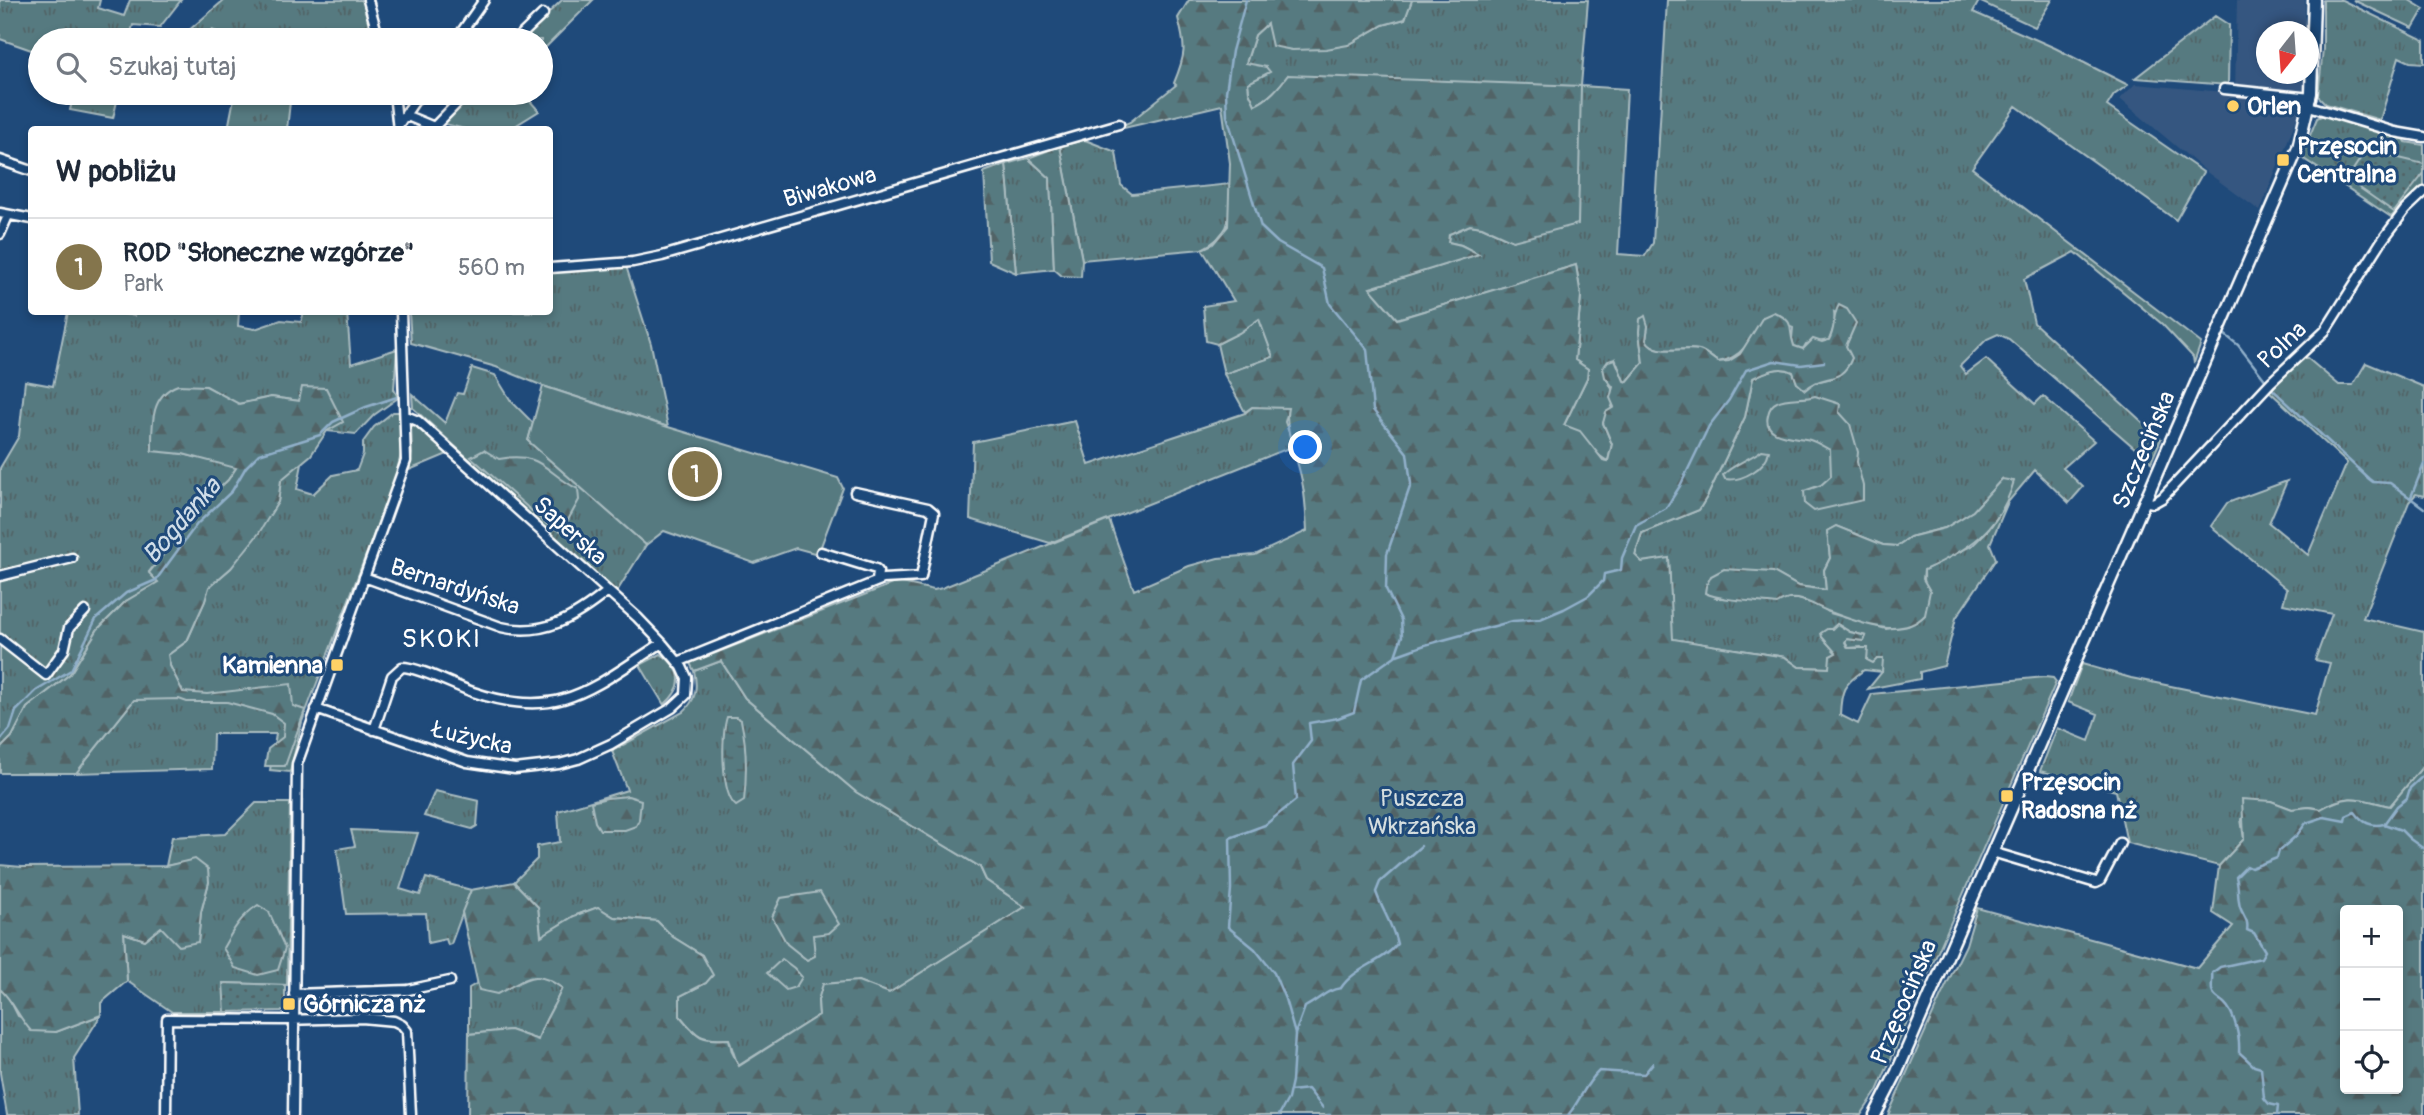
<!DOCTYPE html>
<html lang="pl">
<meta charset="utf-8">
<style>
body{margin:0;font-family:Pangolin,sans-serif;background:#f6f6f7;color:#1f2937}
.controls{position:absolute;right:21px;bottom:21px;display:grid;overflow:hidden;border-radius:7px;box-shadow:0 4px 10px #0003}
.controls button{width:63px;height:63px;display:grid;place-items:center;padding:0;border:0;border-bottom:2px solid #e0e1e3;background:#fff;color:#1f2937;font:35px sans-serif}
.compass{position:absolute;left:2256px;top:21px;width:63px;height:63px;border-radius:50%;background:#fff;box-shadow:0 4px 10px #0003;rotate:197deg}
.you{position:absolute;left:1306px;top:448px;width:24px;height:24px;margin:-18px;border:5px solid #fff;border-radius:50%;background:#1a73e8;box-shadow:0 0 0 10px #1a73e833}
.badge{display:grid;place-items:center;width:46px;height:46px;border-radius:50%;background:#84754c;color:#fff;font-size:23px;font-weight:700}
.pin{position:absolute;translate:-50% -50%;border:4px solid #fff;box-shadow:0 2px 7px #0006}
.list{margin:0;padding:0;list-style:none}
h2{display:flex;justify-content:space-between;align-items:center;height:91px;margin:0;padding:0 28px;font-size:30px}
h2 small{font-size:23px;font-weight:400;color:#747a83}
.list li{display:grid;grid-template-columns:46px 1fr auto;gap:21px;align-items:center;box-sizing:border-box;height:98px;padding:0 28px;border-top:2px solid #e0e1e3}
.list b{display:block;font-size:26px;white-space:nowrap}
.list p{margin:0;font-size:23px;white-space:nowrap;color:#747a83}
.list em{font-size:23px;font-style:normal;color:#747a83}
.icon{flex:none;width:38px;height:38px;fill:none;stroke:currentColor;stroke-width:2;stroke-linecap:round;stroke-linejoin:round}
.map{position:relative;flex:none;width:2424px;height:1115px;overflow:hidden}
.search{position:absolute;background:#fff;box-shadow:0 4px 10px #0003;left:28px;top:28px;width:525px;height:77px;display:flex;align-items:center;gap:18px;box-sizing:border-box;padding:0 24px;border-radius:38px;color:#747a83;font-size:26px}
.panel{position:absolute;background:#fff;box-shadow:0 4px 10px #0003;left:28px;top:126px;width:525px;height:189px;border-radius:7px}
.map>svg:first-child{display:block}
.built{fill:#365780}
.grass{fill:url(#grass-tufts);stroke:#aabcc0;stroke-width:2;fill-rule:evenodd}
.forest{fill:url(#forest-firs);stroke:#aabcc0;stroke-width:2;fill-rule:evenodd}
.wetland{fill:url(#wetland-marsh);stroke:#aabcc0;stroke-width:2}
.park{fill:url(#park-dots);stroke:#aabcc0;stroke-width:2}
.garden{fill:#567a80;stroke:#aabcc0;stroke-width:2}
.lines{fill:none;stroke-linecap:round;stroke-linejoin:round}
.stream{stroke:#91b0ca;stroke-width:2.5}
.minor-casing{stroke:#fff;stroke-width:13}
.tertiary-casing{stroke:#fff;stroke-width:15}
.minor{stroke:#1f4a7a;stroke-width:8}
.tertiary{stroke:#1f4a7a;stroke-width:10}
.poi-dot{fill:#ffd166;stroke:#1f4a7a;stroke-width:2.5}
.labels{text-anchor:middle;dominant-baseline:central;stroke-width:6;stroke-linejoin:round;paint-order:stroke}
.poi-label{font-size:24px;font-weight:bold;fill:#fff;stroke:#1f4a7a;text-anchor:start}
.street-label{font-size:24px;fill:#fff;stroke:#1f4a7a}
.park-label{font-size:24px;fill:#d5dedf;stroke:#1f4a7a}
.water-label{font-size:26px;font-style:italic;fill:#d1dee9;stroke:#1f4a7a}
.neighbourhood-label{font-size:26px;letter-spacing:2px;fill:#fff;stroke:#1f4a7a}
</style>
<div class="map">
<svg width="2424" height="1115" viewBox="0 0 2424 1115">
<defs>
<pattern id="grass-tufts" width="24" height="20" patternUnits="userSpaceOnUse" patternTransform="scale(1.75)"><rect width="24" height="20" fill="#567a80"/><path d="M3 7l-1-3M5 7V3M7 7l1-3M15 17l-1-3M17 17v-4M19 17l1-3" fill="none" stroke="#516366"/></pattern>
<pattern id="forest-firs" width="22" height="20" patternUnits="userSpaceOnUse" patternTransform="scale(1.75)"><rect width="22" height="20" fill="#567a80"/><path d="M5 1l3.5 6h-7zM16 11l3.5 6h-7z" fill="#516366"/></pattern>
<pattern id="wetland-marsh" width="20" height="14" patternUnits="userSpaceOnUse" patternTransform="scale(1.75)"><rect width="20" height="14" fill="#567a80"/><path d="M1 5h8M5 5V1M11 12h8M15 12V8" fill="none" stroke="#516366"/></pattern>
<pattern id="park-dots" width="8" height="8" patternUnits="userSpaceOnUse" patternTransform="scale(1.75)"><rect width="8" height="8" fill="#567a80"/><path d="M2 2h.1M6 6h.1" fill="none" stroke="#516366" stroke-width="1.8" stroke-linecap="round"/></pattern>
</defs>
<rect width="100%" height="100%" fill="#1f4a7a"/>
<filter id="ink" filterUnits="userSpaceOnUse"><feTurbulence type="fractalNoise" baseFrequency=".0143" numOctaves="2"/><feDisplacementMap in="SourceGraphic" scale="14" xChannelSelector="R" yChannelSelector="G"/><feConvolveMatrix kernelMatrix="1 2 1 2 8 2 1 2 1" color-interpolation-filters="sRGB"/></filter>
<g filter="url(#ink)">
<path class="built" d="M2237,0H2305V31L2266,32V74H2304V83L2302,105L2260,211L2208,173L2120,99L2135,84L2235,93Z"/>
<path class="grass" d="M0,0H100L98,8L124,16L130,0H181L160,27L133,25L129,40H40V53L0,39Z
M224,0H363L372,26L345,33L343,40H237L212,30L210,32H187Z
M562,0H593L541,52V40H520Z
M1412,0H1588L1581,86L1627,89L1618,254L1645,256L1653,243L1667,0H2052L2035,27L1979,1L1973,12L2055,48L2128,85L2114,95L2107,106L2203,172L2176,220L2016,106L1972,168L2201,343L2194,363L2193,357L2162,324L2075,252L2024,279L2034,323L2161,439L2151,462L2009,339L1998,334L1987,339L1960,366L1966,374L1986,359L2035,404L2043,396L2094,441L2063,468L2083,487L2069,503L2035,470L2008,502L1990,544L1996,559L1956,618L1944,666L1920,672V679L1868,689L1882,672L1867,660L1861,647L1848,648L1845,642L1847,639L1864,641L1866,636L1850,632L1837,624L1822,637L1837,653L1829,668L1799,667L1785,657L1672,639L1669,559L1642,562L1635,556L1642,533L1699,510L1708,495L1745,417L1753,378C1765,372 1780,365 1793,372L1797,383H1812L1833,378L1855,323L1834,312L1835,324L1829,340L1806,344L1803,349L1794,346L1792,338L1793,328L1763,317C1753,338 1742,359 1718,362C1712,358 1706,352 1699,350C1682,346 1657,357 1646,340L1648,326L1641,319L1639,332L1643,363L1627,382L1624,381L1615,359L1605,377C1619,396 1615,405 1603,423L1612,444L1608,461C1599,458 1574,433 1564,425L1587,378L1588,369L1575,360L1581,296L1576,265L1397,319L1369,288L1478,254L1461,245L1448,242L1449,234L1470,225L1482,227L1513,241L1288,75C1279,87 1269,99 1255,105L1249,92L1248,83L1269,72L1246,64L1255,35L1267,24L1348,45L1383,25L1405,19ZM2002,479L2008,502L1989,529L1973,545L1924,570L1925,615L1908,626L1886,629L1830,613L1818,605L1798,599L1716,598L1749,572H1773L1798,586L1826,590L1824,570L1830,558L1827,531L1836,526L1883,545L1897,546L1910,537L1945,528L1973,511Z
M2323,0H2342L2424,40V63L2410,62L2399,57L2380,120L2326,104L2318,96L2323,49Z
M2353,0H2409L2424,9L2413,28Z
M2215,16L2229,25L2228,85L2135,78Z
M74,93H119L113,118L70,110Z
M235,93H291L287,129H228Z
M470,93H523L539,111L510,129H465L445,124L444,121Z
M2323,115L2404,138L2406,142L2424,145V186L2391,217L2301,157L2317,118Z
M1085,140L1116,152L1121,185L1132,194L1230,184C1229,215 1235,233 1202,249L1082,260L1060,146Z
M1028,158L1050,178L1054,269L1016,273L1006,164Z
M626,266L651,344L668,427L543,386L496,367L411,343L409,312H550V273Z
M68,312H113L134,316L136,312H239L238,326L255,329L281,320L301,322L304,312H347L351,364L397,349L394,389L398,398L374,415L356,434L327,431L300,401L271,397L238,404L206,386L152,450L183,454L237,467L228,480L203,504L149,572L159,582L126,601L98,629L70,674L27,708L12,737L0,749V468L19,436L25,381L53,386Z
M1259,319L1274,357L1224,374L1217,344L1239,333Z
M2306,357L2339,385H2353L2366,363L2424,387V496L2416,494L2409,502L2363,618L2424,632V765L2390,806C2359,799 2350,792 2321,809L2309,807L2292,809L2271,801L2241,819L2244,839L2219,866L2127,843L2116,791L2040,771L2057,728L2089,741L2098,714L2068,702L2082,664L2131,678L2315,715L2330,663L2315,660L2332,614L2283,604L2287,589L2211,526L2227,503L2287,481L2269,523L2308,555L2347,463L2268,390Z
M472,368L495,375L511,401L533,423L528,441L646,545L616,593L413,408L412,394L445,423L457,393L463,394Z
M1252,407H1289L1285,422L1294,446L1050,543L970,519L973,442L1075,421L1089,465L1245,413Z
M393,412H400L401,454L395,479L302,722L290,772L270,770L276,734H213L212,769L76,773L134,700L182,691L170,666L168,655L187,641L205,601L209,587L231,568L278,502L281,480L293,468L302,464L297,489L313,494L333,475L357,470L363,454V442L374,427Z
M414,425L418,426L450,453L409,470L412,454L411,426Z
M661,654C685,671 684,687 664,705L640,665Z
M721,661L745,698L856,792L980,867L986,880L1025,907L889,993L858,981L818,1000L819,1015L738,1066L729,1039C702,1041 697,1037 680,1016V996L706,983L702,955L673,937L657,921L614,917L598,907L574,916L541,937L538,907L514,882L537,859V846L560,842L558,811L627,790L612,751L683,712C696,700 698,688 694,671Z
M435,791L479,801L477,826L472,829L424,816Z
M256,803H290L287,985L224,983L225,1012H172L127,981L124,933L145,940L161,927L198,942L201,912L209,882L195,860L166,866L172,837L225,834Z
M351,830L418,833L400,889L420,895L426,878L471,890L451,944L448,945L446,939L428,943L426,913L346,914L337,849L355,846Z
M493,974L548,978L562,988C555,1006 543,1021 538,1040L510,1030L469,1034V988Z
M0,989L8,996L18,1016L56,1032L101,1015L74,1058L78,1115H7L0,1073Z"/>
<path class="forest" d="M1189,0H1412L1405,19L1383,25L1348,45L1326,49L1292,50L1272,46L1267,24L1255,35L1246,63L1266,67L1270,72L1248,83L1249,92L1255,105C1269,99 1279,87 1288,75L1581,86L1578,224L1513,241L1482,227L1470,225L1449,234L1448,242L1461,245L1479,254L1370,288L1397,319L1576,265L1581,296L1575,360L1588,369L1587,378L1564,425L1580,431L1603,460L1608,461L1612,444L1603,423L1606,412L1614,407L1610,398L1613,387L1605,377L1603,368L1608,361L1615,359L1624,381L1627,382L1643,363L1639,332L1640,319L1645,316L1648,326L1646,340C1657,357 1682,346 1699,350C1706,352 1712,358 1718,362L1729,361L1740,354L1763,317L1774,312C1797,323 1787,326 1794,346L1803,349L1813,339L1822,342L1829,340C1836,328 1832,316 1839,305L1847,309L1856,323L1846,346L1852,358C1840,387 1823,372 1805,390L1797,383L1793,372C1780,365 1765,372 1753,378L1745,417L1708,495L1699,510L1642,533L1635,555L1642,562L1669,558L1673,639L1785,657L1799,667L1829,668L1830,656L1836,653L1822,637L1821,633L1827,629H1832L1837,624L1850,632L1866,636L1864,641L1847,639L1845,642L1848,648H1868L1867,660L1873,663L1877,659H1883L1882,672L1864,670C1843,685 1841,690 1840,715L1858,724L1872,694L2045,677L2053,678L2056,682L1877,1091L1861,1115H468L469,1034L510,1030L538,1040C543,1021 555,1006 562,988C533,967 526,980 497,994L479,990L462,912L471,890L514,882L538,907L541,936L574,916L598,907L614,917L657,921L673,937L702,955L713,975L706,983L680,996V1016C698,1038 701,1041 729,1039L732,1052L739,1066L819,1015L818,1000L823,984L858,981L889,993L1025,907L986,880L980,867L856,792L745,698L721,661L694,671L690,663L897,582L934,590L942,588L1109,520L1134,590L1189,566L1218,558L1255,555L1307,531C1306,516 1306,502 1303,487C1300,462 1283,430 1288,408L1252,407L1245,412L1224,374L1273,357L1259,319L1239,333L1217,344L1206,341L1203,306L1234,301L1202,249L1213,244L1228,226L1230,163L1222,105L1124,128L1118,127L1130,122L1176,85L1174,83C1186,54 1186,48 1178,18Z
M1060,146L1082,260L1081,277L1062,276L1054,269L1050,178L1028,158Z
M1006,164L1016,273L989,261L984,172Z
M178,385L206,386L239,404L271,397L299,401L302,387L326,388L343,422L327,431L311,455L281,480L278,502L259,533L231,568L209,587L205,601L187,641L168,655L170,666L183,692L207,694L291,684L293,706L305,710L285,766H265L268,749L283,737L284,723L272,714L227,702H187L179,699L134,700L76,773H0V749L12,737L27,708L70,674L98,629L126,601L158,582L149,573L203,504L228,480L236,468L183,454L152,451C152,425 150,395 178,385Z
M1815,396L1840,404L1839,412L1850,424L1858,452L1857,462L1863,486V500L1814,511L1805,504L1804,491L1821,485L1831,476L1830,450C1824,447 1817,442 1810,440C1796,436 1762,439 1768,415C1769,410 1772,404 1777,402C1787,396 1804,400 1815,396Z
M484,450L499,459C543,451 545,473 578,489L579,500L562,531L551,528L471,457Z
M1762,450L1769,451C1766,468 1742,482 1725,479L1723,475C1732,465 1750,459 1762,450Z
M2002,479L2014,481C2000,530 1968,550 1924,570L1923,579L1930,591L1925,615C1902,640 1860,623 1833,613C1814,607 1797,590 1777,604C1757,601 1722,601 1705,593L1706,586L1711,576L1724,569L1773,572L1798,586L1826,590L1824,570L1830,558L1827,531L1836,526L1883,545L1897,546L1910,537L1945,528L1973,511Z
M2424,765V1115H1888L1941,996L1966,945L1977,908L2197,968L2233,926L2213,913L2219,866L2244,839L2242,799L2271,801L2292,809L2309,807L2321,809C2350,792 2359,799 2390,806ZM2345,910H2398V1089H2345Z
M628,796L641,800L639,820L636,826L625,830H600L595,822L591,802L607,798Z
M195,859L208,869L209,882L201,912L198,942L179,946L161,927L145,940L124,933L127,981L101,1003V1015L56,1032L31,1031C19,1018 13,1001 0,989V865L22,867L166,866Z
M820,892L839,924L829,933L813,935L815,956L807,960L787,944L772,917L781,898Z
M258,905L269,912L285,948L278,970L258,975L235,968L223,948C233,930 241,916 258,905Z
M782,959L794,968L802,977L796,987L786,990L767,973Z"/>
<path class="wetland" d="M727,717H736L741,720C747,747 747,774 744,801L736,806C721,795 721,734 727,717Z"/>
<path class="park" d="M2366,150L2424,164V173L2394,212L2347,179Z
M223,983L285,985V1011L225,1012Z"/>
<path class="garden" d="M543,386L668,427L838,478L843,488L818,554L796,548L754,563L664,531L646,545L528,441Z"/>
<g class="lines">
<path class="stream" d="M1246,0L1232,51L1226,92L1227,116L1261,227L1278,243L1322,268L1330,304L1367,349L1373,410L1407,453L1411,484L1387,554L1386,589L1401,620L1402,636L1395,656L1361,680L1354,712L1338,718L1309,723L1311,741L1293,765L1296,800L1265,825L1230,838L1231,889L1228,927L1255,949L1274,973L1285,999L1295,1034L1292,1081L1288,1099L1279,1115
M2224,334L2238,345L2266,381
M2270,387L2369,479L2373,482L2390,483L2424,508
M2411,497L2424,464
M1397,655L1425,645L1513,621L1540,619L1564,609L1588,596L1603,581L1604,574L1621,570L1622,558L1636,525L1666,508L1680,486L1709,426L1729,400L1746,370L1774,361L1801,365L1824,362
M0,741L10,729L16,711L36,691L71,670L96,619L126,593L156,580L197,524L232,491L246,467L259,454L320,435L333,422L366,407L397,397
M2384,824L2401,830L2410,839L2424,849
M1295,1034L1305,1007C1319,1000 1326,990 1341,988C1355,967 1382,963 1397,944C1393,925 1382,910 1376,892L1380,882L1421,846
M1290,1091L1308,1089L1323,1108
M1328,1115H1330
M1568,1115C1580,1101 1585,1084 1599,1071L1644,1074L1653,1063
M2277,1115L2278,1106L2269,1104L2264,1098L2261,1068L2254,1066L2239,1052C2240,1038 2235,1013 2224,1003C2219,998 2214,998 2212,990C2211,985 2213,978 2212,973L2220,967L2261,958L2265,951L2254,933L2247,930C2249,920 2243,916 2240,907C2237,896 2239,887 2236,877L2247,866L2251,868L2277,858L2279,851L2297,835L2306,823L2324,817L2345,821L2346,816L2355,812C2363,823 2371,827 2384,824L2397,806L2407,798L2410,788L2424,775"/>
<defs>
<path id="minor" d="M368,0L379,40
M456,40L484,0
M516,40L543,14
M2224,89L2311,98
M394,93L398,130
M2309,106L2395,132L2424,137
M405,115L434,127L467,93
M399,124L420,93
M0,160L32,171
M0,213L32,219
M0,234L8,216
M550,268L633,262L662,256L1119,124
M2144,501L2153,503L2162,498L2271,382L2325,331L2381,242L2405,210L2424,192
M821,552L876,569L878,571L877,581
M0,576L72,558
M364,577L501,627C544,637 576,617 608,591
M0,639L46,675L64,650L69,628L85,611
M678,662L883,579L921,577L934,513L928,508L855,492
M316,709L467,762L515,769L559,764L578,759L611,744L672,708L686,695L687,678L682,667L662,643L637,617L418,421L406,416
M374,730L392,676L402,667C419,667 455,686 473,692C560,722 592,688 662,643
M1992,852L2096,883L2100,881L2120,843
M294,994L408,990L450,981
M166,1115L167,1019L283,1020L362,1018L394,1021L402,1025L407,1031L411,1115
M293,1115L297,764L406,461L401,312"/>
<path id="tertiary" d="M1875,1115L1897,1072L2298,148L2311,93L2314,0"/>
</defs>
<use href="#minor" class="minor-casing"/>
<use href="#tertiary" class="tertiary-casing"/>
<use href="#minor" class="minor"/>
<use href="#tertiary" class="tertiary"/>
</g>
</g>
<g class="poi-dot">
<circle cx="2233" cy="106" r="7"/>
<rect x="2276" y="153" width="14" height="14" rx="3.5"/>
<rect x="330" y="658" width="14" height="14" rx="3.5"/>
<rect x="2000" y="789" width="14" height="14" rx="3.5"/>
<rect x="282" y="997" width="14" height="14" rx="3.5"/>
</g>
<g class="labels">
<g class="poi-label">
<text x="2247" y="106">Orlen</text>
<text x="2297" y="146">Przęsocin<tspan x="2297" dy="28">Centralna</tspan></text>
<text x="323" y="665" text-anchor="end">Kamienna</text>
<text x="2021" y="782">Przęsocin<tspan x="2021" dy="28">Radosna nż</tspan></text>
<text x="303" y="1004">Górnicza nż</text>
</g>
<g class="street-label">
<text transform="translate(830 187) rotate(-16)">Biwakowa</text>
<text transform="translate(2282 345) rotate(-43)">Polna</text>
<text transform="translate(2144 450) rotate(-67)">Szczecińska</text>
<text transform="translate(570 531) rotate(42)">Saperska</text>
<text transform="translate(455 587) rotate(18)">Bernardyńska</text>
<text transform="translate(472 738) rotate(13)">Łużycka</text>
<text transform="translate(1904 1002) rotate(-67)">Przęsocińska</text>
</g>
<g class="park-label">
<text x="1422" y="798">Puszcza<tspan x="1422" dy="28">Wkrzańska</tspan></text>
</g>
<g class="water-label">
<text transform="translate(182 521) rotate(-49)">Bogdanka</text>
</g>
<g class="neighbourhood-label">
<text x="442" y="639">SKOKI</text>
</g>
</g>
</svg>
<div class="controls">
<button>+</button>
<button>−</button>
<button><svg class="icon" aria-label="locate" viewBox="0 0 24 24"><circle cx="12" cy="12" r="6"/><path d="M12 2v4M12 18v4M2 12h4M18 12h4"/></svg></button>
</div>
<svg class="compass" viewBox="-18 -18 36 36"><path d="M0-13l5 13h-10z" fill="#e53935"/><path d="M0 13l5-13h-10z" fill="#747a83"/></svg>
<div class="you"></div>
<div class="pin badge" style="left:695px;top:474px">1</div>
<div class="search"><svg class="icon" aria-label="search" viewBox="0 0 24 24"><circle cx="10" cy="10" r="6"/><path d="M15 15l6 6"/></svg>Szukaj tutaj</div>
<section class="panel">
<h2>W pobliżu<small></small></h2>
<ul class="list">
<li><span class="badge">1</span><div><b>ROD &quot;Słoneczne wzgórze&quot;</b><p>Park</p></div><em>560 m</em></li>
</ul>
</section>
</div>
